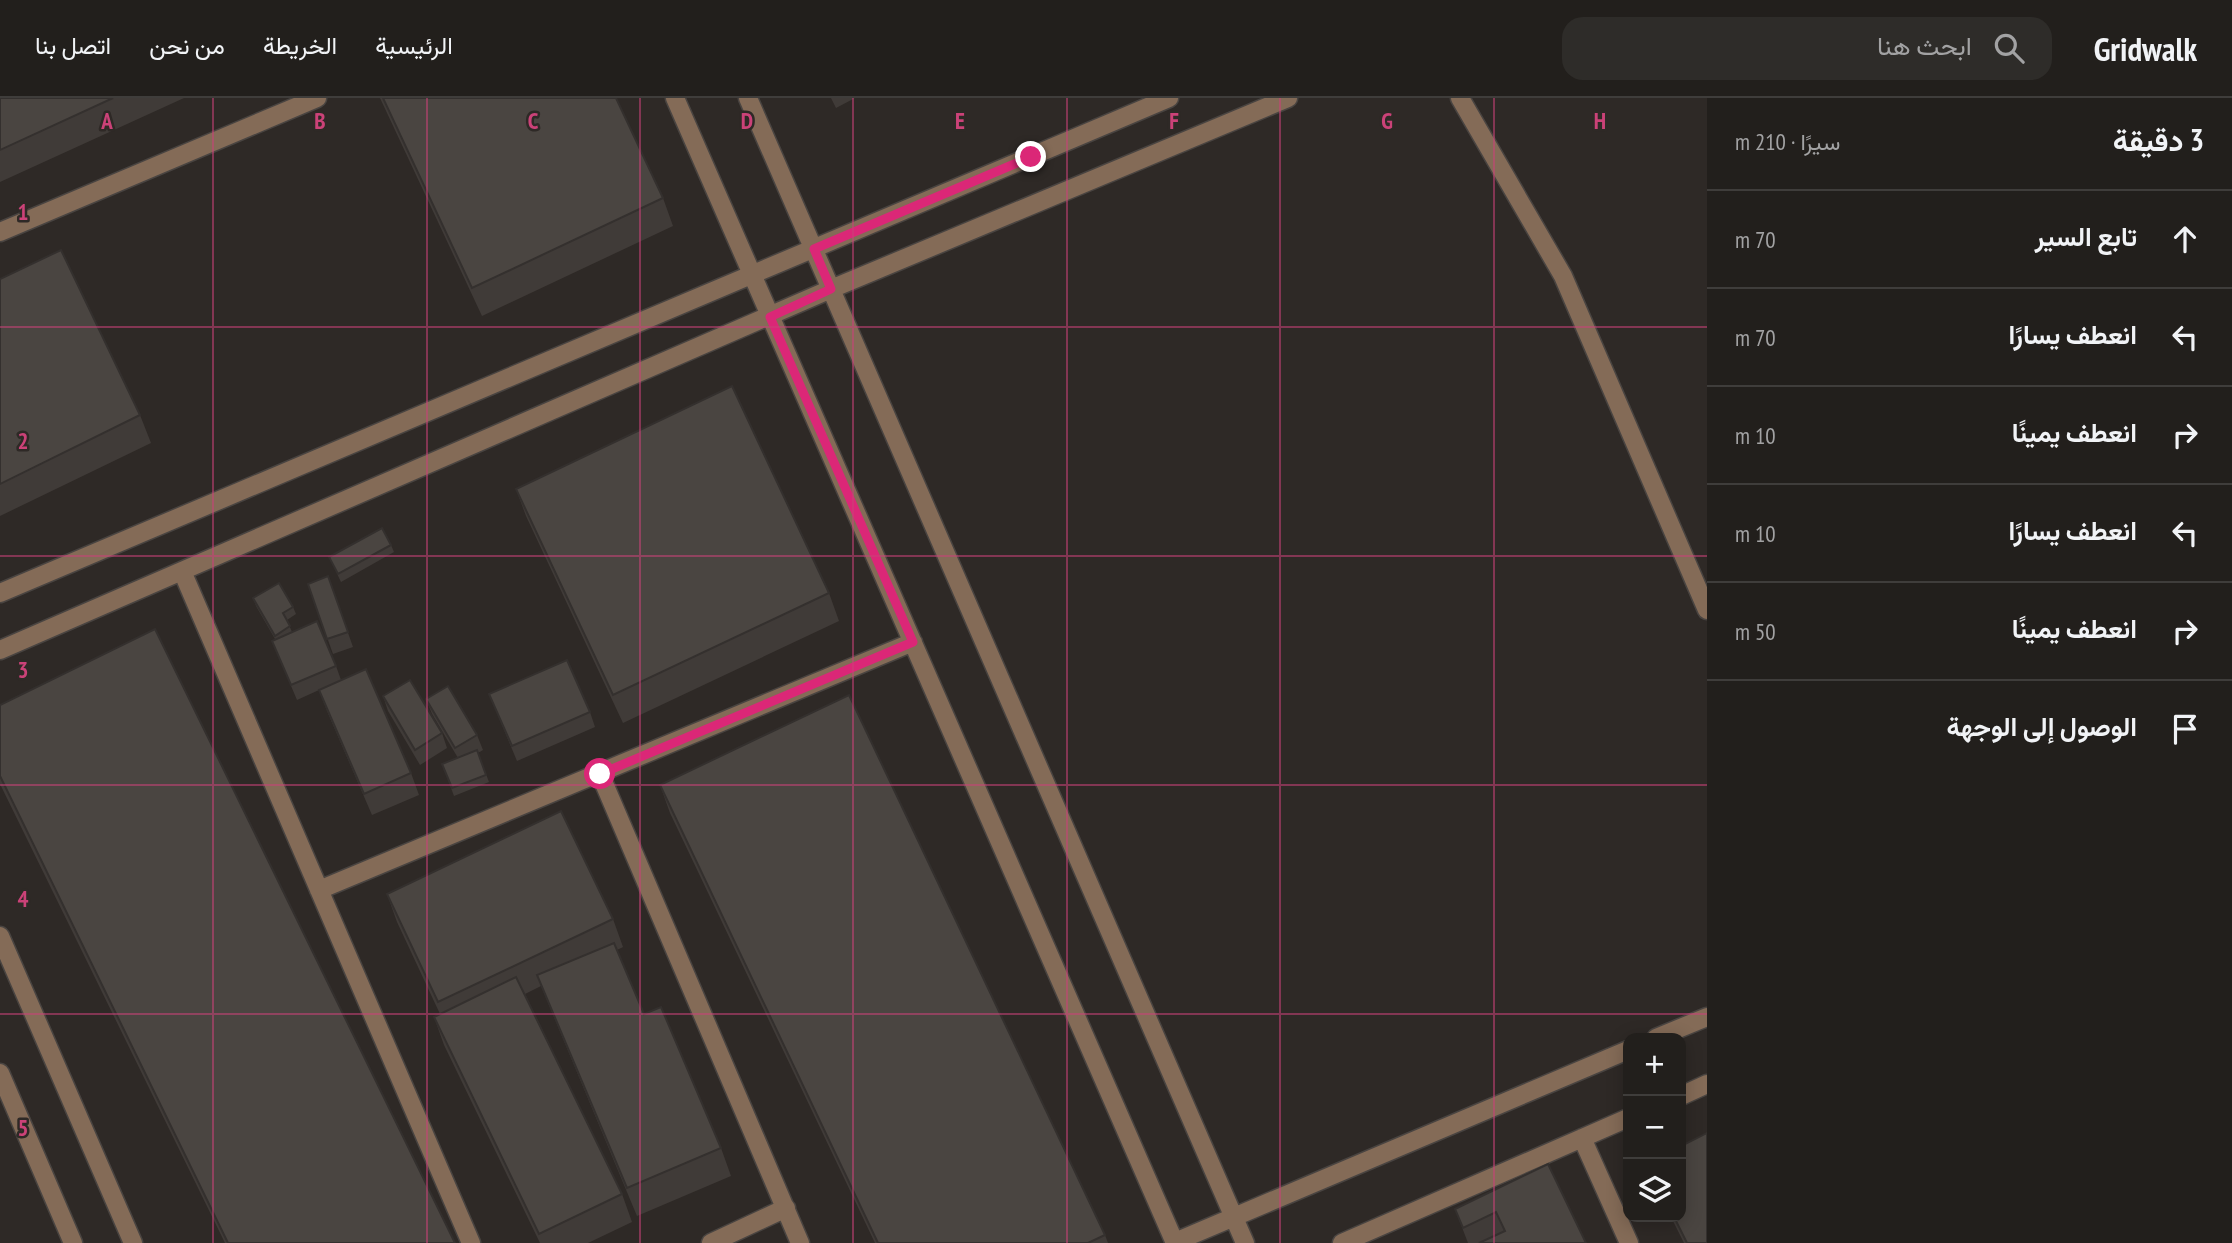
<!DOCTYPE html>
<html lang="ar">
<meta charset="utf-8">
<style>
body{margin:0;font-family:"PT Sans Narrow",Vazirmatn,sans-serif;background:#2e2c29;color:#f1f3f6;direction:rtl}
.controls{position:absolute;right:21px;bottom:21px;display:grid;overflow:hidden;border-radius:14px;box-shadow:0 4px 18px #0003}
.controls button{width:63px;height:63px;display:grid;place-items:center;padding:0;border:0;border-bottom:2px solid #3f3d3b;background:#221f1c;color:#f1f3f6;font:35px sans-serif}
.stop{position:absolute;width:21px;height:21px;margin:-16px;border:5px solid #db2777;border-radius:50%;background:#fff}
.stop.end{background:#db2777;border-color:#fff;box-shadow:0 2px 7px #0008}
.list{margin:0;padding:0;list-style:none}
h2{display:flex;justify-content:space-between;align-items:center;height:91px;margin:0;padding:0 28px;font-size:30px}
h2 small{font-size:23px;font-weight:400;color:#a2a2a3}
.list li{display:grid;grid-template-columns:46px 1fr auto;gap:21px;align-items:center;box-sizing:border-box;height:98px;padding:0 28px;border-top:2px solid #3f3d3b}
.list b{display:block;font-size:26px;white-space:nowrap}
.list em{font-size:23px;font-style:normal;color:#a2a2a3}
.icon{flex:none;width:38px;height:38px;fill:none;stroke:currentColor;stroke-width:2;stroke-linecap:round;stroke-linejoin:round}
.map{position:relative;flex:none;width:1707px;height:1145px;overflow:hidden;direction:ltr}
header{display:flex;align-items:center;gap:42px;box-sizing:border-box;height:98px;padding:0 35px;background:#221f1c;border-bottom:2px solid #3f3d3b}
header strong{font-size:33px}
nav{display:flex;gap:38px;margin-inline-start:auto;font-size:24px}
.search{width:490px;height:63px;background:#2e2c29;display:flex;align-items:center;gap:18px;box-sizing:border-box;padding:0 24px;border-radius:21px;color:#a2a2a3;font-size:26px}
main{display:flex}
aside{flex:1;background:#221f1c}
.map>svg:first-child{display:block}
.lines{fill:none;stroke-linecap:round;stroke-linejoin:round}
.street-casing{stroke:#494441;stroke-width:21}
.street{stroke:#846b57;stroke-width:18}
.wall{fill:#403b38}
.building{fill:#4a4541;stroke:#34302e;stroke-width:2}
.route{stroke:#db2777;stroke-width:9}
.grid{fill:none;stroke:#cb4278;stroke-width:2;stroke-opacity:0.55}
.grid-label{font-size:23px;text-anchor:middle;font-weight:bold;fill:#cb4278;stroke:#2e2926;stroke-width:5;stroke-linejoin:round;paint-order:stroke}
</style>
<header>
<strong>Gridwalk</strong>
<div class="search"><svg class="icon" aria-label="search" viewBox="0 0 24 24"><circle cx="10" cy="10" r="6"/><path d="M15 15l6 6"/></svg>ابحث هنا</div>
<nav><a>الرئيسية</a><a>الخريطة</a><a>من نحن</a><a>اتصل بنا</a></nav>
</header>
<main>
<aside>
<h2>3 دقيقة<small>سيرًا · 210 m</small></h2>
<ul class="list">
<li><svg class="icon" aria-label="ahead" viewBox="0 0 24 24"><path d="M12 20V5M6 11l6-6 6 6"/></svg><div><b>تابع السير</b></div><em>70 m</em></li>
<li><svg class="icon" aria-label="left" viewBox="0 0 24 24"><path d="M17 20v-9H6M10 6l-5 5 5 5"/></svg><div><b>انعطف يسارًا</b></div><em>70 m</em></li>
<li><svg class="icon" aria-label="right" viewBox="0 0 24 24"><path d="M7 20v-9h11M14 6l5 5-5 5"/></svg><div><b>انعطف يمينًا</b></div><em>10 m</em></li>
<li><svg class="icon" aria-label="left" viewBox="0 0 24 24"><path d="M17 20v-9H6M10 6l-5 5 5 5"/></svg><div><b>انعطف يسارًا</b></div><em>10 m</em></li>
<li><svg class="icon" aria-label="right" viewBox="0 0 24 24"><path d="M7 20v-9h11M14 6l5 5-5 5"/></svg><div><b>انعطف يمينًا</b></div><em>50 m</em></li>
<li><svg class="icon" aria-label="arrive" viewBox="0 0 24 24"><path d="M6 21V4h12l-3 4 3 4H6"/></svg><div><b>الوصول إلى الوجهة</b></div></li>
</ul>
</aside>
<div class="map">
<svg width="1707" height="1145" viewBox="0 0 1707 1145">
<rect width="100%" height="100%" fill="#2e2926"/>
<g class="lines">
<defs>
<path id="street" d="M675,0L1175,1145
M748,0L1245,1145
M1460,0L1563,178L1707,512
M0,134L317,0
M182,473L471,1145
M0,495L1169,0
M0,552L831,191L1288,0
M600,676L800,1145
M319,792L913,544
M0,838L133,1145
M1656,940L1707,919
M0,975L73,1145
M1681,998L1707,986
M1582,1040L1629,1145
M1175,1144L1628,952
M711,1145L786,1110
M1342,1145L1628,1020"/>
</defs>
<use href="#street" class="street-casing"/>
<use href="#street" class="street"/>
</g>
<path class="wall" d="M0,0H184L0,84Z
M380,0H616L663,100L673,128L482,218Z
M831,0H855L836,10Z
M0,181L140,317L151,345L0,418Z
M516,391L829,495L839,523L623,625L526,418Z
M391,447L394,454L341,484L329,459Z
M328,478L353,549L333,556L308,486Z
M253,500L293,509L296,516L287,522L292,534L336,568L341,582L411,675L419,697L372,717L327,613L319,592L297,602L272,543L275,541L256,508Z
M489,596L590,614L595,629L517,663Z
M383,598L442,635L447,650L420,667L388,613Z
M426,601L477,637L483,652L478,655L489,684L454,698L442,666L458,660L432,616Z
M0,607L455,1145H225L0,686Z
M660,687L1105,1137L1108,1145H875L670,715Z
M387,796L613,821L623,849L617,852L644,916L721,1050L731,1078L637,1118L541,888L525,896L622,1096L632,1124L588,1145H540L444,947L434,919L440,916L397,824Z
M1548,1066L1586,1145H1468L1455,1111Z
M1671,1119H1681L1707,1145H1684Z"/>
<path class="building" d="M0,0H113L0,52Z
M383,0H616L663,100L472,190Z
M61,152L140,317L0,386V181Z
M732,288L829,495L613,597L516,391Z
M382,430L391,447L338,476L329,459Z
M328,478L348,534L327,541L308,486Z
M279,485L293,509L283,515L290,528L275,538L253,500Z
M317,523L336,568L291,587L272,543Z
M155,531L455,1145H228L0,678V607Z
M567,562L590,614L512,648L489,596Z
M366,571L411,675L364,696L319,592Z
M410,582L442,635L415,652L383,598Z
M448,588L477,637L455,650L426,601Z
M849,597L1105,1137L1088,1145H878L660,687Z
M477,652L486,677L452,690L442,666Z
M561,713L613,821L438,904L387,796Z
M614,845L644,916L661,909L721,1050L627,1090L537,877Z
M516,879L622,1096L539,1136L434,919Z
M1707,1035V1145H1687L1674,1119H1681V1048Z
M1548,1066L1586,1145H1479L1505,1133L1496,1114L1463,1130L1455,1111Z"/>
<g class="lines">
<path class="route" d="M600,676L913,544L770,219L831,191L814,151L1031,59"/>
</g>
<path class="grid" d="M213,0V1145M427,0V1145M640,0V1145M853,0V1145M1067,0V1145M1280,0V1145M1494,0V1145M0,229H1707M0,458H1707M0,687H1707M0,916H1707"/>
<g class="grid-label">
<text x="107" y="31">A</text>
<text x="320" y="31">B</text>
<text x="533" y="31">C</text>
<text x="747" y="31">D</text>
<text x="960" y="31">E</text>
<text x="1174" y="31">F</text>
<text x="1387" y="31">G</text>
<text x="1600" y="31">H</text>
<text x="23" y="122">1</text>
<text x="23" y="351">2</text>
<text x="23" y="580">3</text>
<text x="23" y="809">4</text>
<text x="23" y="1038">5</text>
</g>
</svg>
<div class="controls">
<button>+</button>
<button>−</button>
<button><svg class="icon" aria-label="layers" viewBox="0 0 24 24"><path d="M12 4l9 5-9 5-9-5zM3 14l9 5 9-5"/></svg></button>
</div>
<div class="stop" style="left:600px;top:676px"></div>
<div class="stop end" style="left:1031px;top:59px"></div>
</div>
</main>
